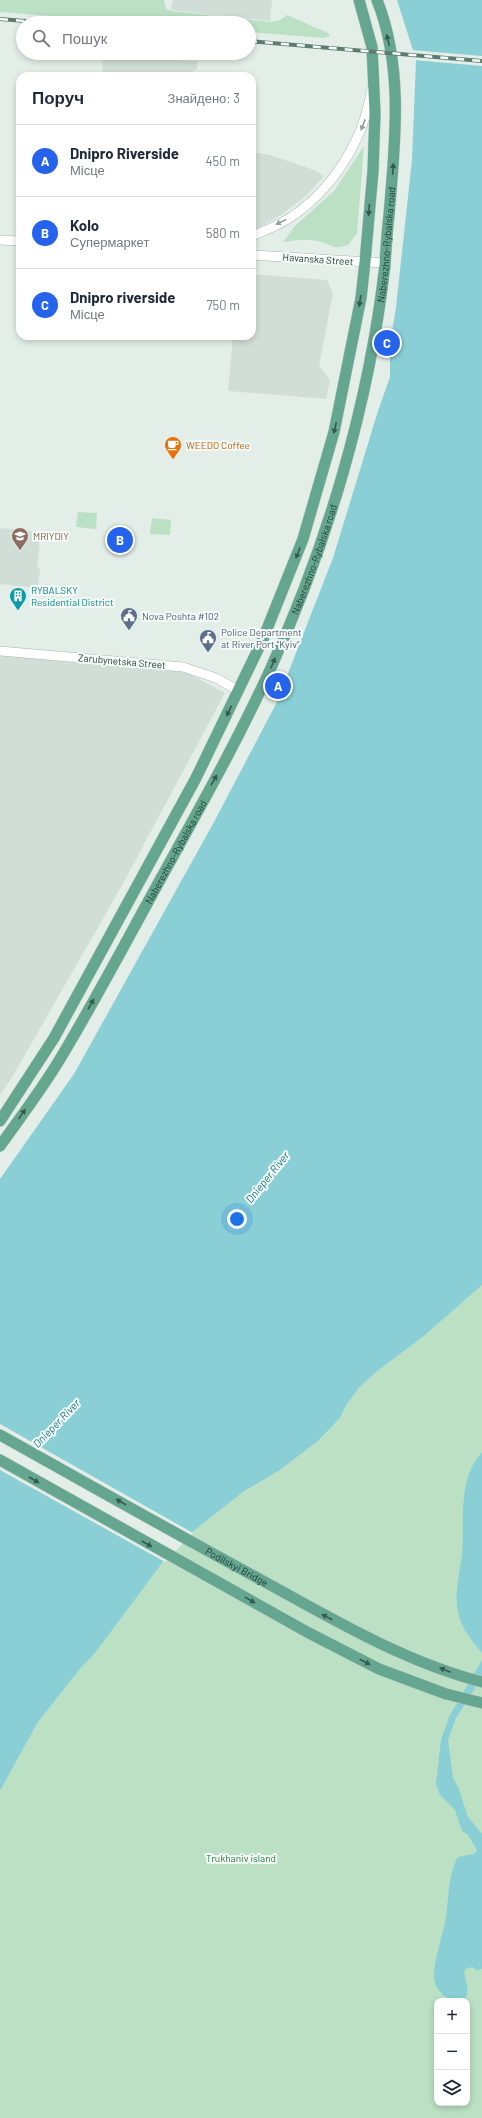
<!DOCTYPE html>
<html lang="uk">
<meta charset="utf-8">
<style>
body{margin:0;font-family:Barlow,sans-serif;background:#f6f6f7;color:#1f2937}
.controls{position:absolute;right:12px;bottom:12px;display:grid;overflow:hidden;border-radius:8px;box-shadow:0 2px 6px #0003}
.controls button{width:36px;height:36px;display:grid;place-items:center;padding:0;border:0;border-bottom:1px solid #e0e1e3;background:#fff;color:#1f2937;font:20px sans-serif}
.you{position:absolute;left:237px;top:1219px;width:14px;height:14px;margin:-10px;border:3px solid #fff;border-radius:50%;background:#1a73e8;box-shadow:0 0 0 6px #1a73e833}
.badge{display:grid;place-items:center;width:26px;height:26px;border-radius:50%;background:#2563eb;color:#fff;font-size:13px;font-weight:700}
.pin{position:absolute;translate:-50% -50%;border:2px solid #fff;box-shadow:0 1px 4px #0006}
.list{margin:0;padding:0;list-style:none}
h2{display:flex;justify-content:space-between;align-items:center;height:52px;margin:0;padding:0 16px;font-size:17px}
h2 small{font-size:13px;font-weight:400;color:#747a83}
.list li{display:grid;grid-template-columns:26px 1fr auto;gap:12px;align-items:center;box-sizing:border-box;height:72px;padding:0 16px;border-top:1px solid #e0e1e3}
.list b{display:block;font-size:15px;white-space:nowrap}
.list p{margin:0;font-size:13px;white-space:nowrap;color:#747a83}
.list em{font-size:13px;font-style:normal;color:#747a83}
.icon{flex:none;width:22px;height:22px;fill:none;stroke:currentColor;stroke-width:2;stroke-linecap:round;stroke-linejoin:round}
.map{position:relative;flex:none;width:482px;height:2118px;overflow:hidden}
.search{position:absolute;background:#fff;box-shadow:0 2px 6px #0003;left:16px;top:16px;width:240px;height:44px;display:flex;align-items:center;gap:10px;box-sizing:border-box;padding:0 14px;border-radius:22px;color:#747a83;font-size:15px}
.panel{position:absolute;background:#fff;box-shadow:0 2px 6px #0003;left:16px;top:72px;width:240px;height:268px;border-radius:12px}
.map>svg:first-child{display:block}
.built{fill:#d1ded7}
.green{fill:#bbe0c3;fill-rule:evenodd}
.water{fill:#89cfd5}
.pier{fill:#e3eee8}
.lines{fill:none;stroke-linecap:round;stroke-linejoin:round}
.minor-casing{stroke:#a5b6af;stroke-width:10}
.major-casing{stroke:#c1cac7;stroke-width:12}
.minor{stroke:#fff;stroke-width:9}
.major{stroke:#65a691;stroke-width:11}
.rail-casing{stroke:#5c7c71;stroke-width:4}
.rail{stroke:#f4faf7;stroke-width:2.5;stroke-dasharray:8;stroke-linecap:butt}
.oneway{fill:#335a4d}
.oneway2{fill:#90a09a}
.labels{text-anchor:middle;dominant-baseline:central;stroke-width:4;stroke-linejoin:round;paint-order:stroke}
.street-label{font-size:10px;fill:#224036;stroke:#f4faf7}
.food-label{font-size:10px;fill:#c56008;stroke:#f4faf7;text-anchor:start}
.education-label{font-size:10px;fill:#785e54;stroke:#f4faf7;text-anchor:start}
.culture-label{font-size:10px;fill:#0d838f;stroke:#f4faf7;text-anchor:start}
.service-label{font-size:10px;fill:#4e5e75;stroke:#f4faf7;text-anchor:start}
.park-label{font-size:10px;fill:#297a43;stroke:#f4faf7}
.water-label{font-size:11px;font-style:italic;fill:#187580;stroke:#f4faf7}
</style>
<div class="map">
<svg width="482" height="2118" viewBox="0 0 482 2118">
<rect width="100%" height="100%" fill="#e3eee8"/>
<path class="built" d="M173,0H272L270,21L171,10Z
M102,57L197,61V69L193,71V76H103Z
M252,152L270,155L314,170L324,176L305,197L281,215L252,231Z
M252,274L327,280L333,293L319,366L330,380L326,399L228,391L233,336H252Z
M0,528L41,532L37,568L40,569L38,588L0,584Z
M0,655L186,672L225,693L120,889L14,1074L0,1095Z"/>
<path class="green" d="M0,0H164L166,9L172,11L270,22L280,20L287,15L328,33L330,36L325,38L249,32V23H138L0,12Z
M364,146L357,233L348,245C330,250 336,246 321,242C310,238 295,240 283,242L296,225L334,191Z
M78,512L97,513L96,529L76,527Z
M152,518L171,520L170,535L150,534Z
M482,1285V2118H0V1791L38,1722L80,1669L95,1653L163,1562L186,1537L243,1492L280,1470L318,1441L340,1418L347,1404L359,1388L376,1372L424,1336ZM437,2001H467V2103H437Z"/>
<path class="water" d="M397,0H482V1285L424,1336L376,1372L359,1388L347,1404L340,1418L318,1441L280,1470L243,1492L186,1537L163,1562L95,1653L80,1669L38,1722L0,1791V1179L74,1074L214,822L276,704L333,558L378,411L390,377V344L396,307L412,160L416,60Z
M482,1452V1653C471,1640 462,1629 458,1612C454,1594 460,1572 462,1554C465,1520 457,1480 482,1452Z
M482,1660V1677L456,1718L448,1740L453,1778L458,1787L468,1817L482,1834V1969L477,1970L472,1967L465,1969C462,1982 473,1986 464,2000C448,2003 433,1991 434,1974C435,1955 443,1936 446,1917C449,1898 448,1874 458,1857L474,1854L477,1850L468,1835L462,1831L455,1810L440,1795L436,1784L441,1740L449,1717Z"/>
<path class="pier" d="M411,50L482,56V66L414,60Z
M0,1424L193,1533L165,1562L0,1470Z"/>
<g class="lines">
<defs>
<path id="minor" d="M252,236C264,231 277,226 288,219C331,192 363,142 371,92
M0,240L20,241
M252,255L385,263
M0,651L183,667L216,678L239,691"/>
<g id="major">
<path d="M0,1121L54,1038L196,778L263,639L303,539L334,432L361,298L365,262L373,171L375,113L372,47L359,0"/>
<path id="s1" d="M0,1146C20,1118 42,1089 60,1059C95,1001 127,940 160,880C198,811 237,742 270,670C328,543 369,404 385,265C386,248 387,232 389,215C395,144 404,68 377,0"/>
<path id="s2" d="M0,1435C88,1484 176,1534 265,1582C334,1620 405,1662 482,1682"/>
<path d="M0,1460L307,1632L379,1669L446,1694L482,1703"/>
</g>
</defs>
<use href="#minor" class="minor-casing"/>
<use href="#major" class="major-casing"/>
<use href="#minor" class="minor"/>
<use href="#major" class="major"/>
<defs>
<path id="rail" d="M0,19L50,23
M249,41L482,61"/>
</defs>
<use href="#rail" class="rail-casing"/>
<use href="#rail" class="rail"/>
</g>
<defs><path id="oneway-solid" d="M-6-.8H1V-3.2L6.5 0L1 3.2V.8H-6Z"/></defs>
<g class="oneway">
<use href="#oneway-solid" transform="translate(388 40) rotate(-104)"/>
<use href="#oneway-solid" transform="translate(393 169) rotate(-86)"/>
<use href="#oneway-solid" transform="translate(369 210) rotate(95)"/>
<use href="#oneway-solid" transform="translate(360 301) rotate(99)"/>
<use href="#oneway-solid" transform="translate(335 428) rotate(103)"/>
<use href="#oneway-solid" transform="translate(298 553) rotate(111)"/>
<use href="#oneway-solid" transform="translate(273 663) rotate(-67)"/>
<use href="#oneway-solid" transform="translate(229 711) rotate(116)"/>
<use href="#oneway-solid" transform="translate(214 780) rotate(-61)"/>
<use href="#oneway-solid" transform="translate(91 1004) rotate(-61)"/>
<use href="#oneway-solid" transform="translate(22 1114) rotate(-56)"/>
<use href="#oneway-solid" transform="translate(34 1480) rotate(30)"/>
<use href="#oneway-solid" transform="translate(121 1502) rotate(-151)"/>
<use href="#oneway-solid" transform="translate(147 1544) rotate(30)"/>
<use href="#oneway-solid" transform="translate(250 1600) rotate(29)"/>
<use href="#oneway-solid" transform="translate(327 1617) rotate(-152)"/>
<use href="#oneway-solid" transform="translate(365 1662) rotate(27)"/>
<use href="#oneway-solid" transform="translate(445 1670) rotate(-158)"/>
</g>
<g class="oneway2">
<use href="#oneway-solid" transform="translate(363 125) rotate(111)"/>
<use href="#oneway-solid" transform="translate(281 222) rotate(154)"/>
</g>
<defs>
<symbol id="cafe-pin" viewBox="-11 -11 22 30"><path d="M0 17L-7.5 6A9.5 9.5 0 1 1 7.5 6Z" fill="#e8710a" stroke="#f4faf7"/><path d="M-5.5-4.5H6V0H3Q3 3.5 0 3.5H-2.5Q-5.5 3.5-5.5 0ZM3-3.2v2h1.7v-2ZM-6 4.5H4V6H-6Z" fill="#fff"/></symbol>
<symbol id="school-pin" viewBox="-11 -11 22 30"><path d="M0 17L-7.5 6A9.5 9.5 0 1 1 7.5 6Z" fill="#8d6e63" stroke="#f4faf7"/><path d="M0-5L7-2L0 1L-7-2ZM-4 1L0 2.5L4 1V4Q0 6-4 4Z" fill="#fff"/></symbol>
<symbol id="building-pin" viewBox="-11 -11 22 30"><path d="M0 17L-7.5 6A9.5 9.5 0 1 1 7.5 6Z" fill="#0f9aa8" stroke="#f4faf7"/><path d="M-4-6H4V6H1V3H-1V6H-4ZM-2.5-4.3h1.7v1.8h-1.7ZM.8-4.3h1.7v1.8H.8ZM-2.5-1h1.7V.8h-1.7ZM.8-1h1.7V.8H.8Z" fill="#fff"/></symbol>
<symbol id="civic-pin" viewBox="-11 -11 22 30"><path d="M0 17L-7.5 6A9.5 9.5 0 1 1 7.5 6Z" fill="#5c6f8a" stroke="#f4faf7"/><path d="M-.6-6.5H3V-4.5H.6V-3L4-1V1h2V6H-6V1h2V-1L-.6-3ZM-1.2 2.5V6h2.4V2.5Z" fill="#fff"/></symbol>
</defs>
<g fill-rule="evenodd">
<use href="#cafe-pin" x="163" y="435" width="20" height="27"/>
<use href="#school-pin" x="10" y="526" width="20" height="27"/>
<use href="#building-pin" x="8" y="586" width="20" height="27"/>
<use href="#civic-pin" x="119" y="606" width="20" height="27"/>
<use href="#civic-pin" x="198" y="628" width="20" height="27"/>
</g>
<g class="labels">
<g class="street-label">
<text stroke="none"><textPath href="#s1" startOffset="991">Naberezhno-Rybalska road</textPath></text>
<text transform="translate(318 259) rotate(4)">Havanska Street</text>
<text stroke="none"><textPath href="#s1" startOffset="667">Naberezhno-Rybalska road</textPath></text>
<text transform="translate(122 661) rotate(5)">Zarubynetska Street</text>
<text stroke="none"><textPath href="#s1" startOffset="343">Naberezhno-Rybalska road</textPath></text>
<text stroke="none"><textPath href="#s2" startOffset="271">Podilskyi Bridge</textPath></text>
</g>
<g class="food-label">
<text x="186" y="445">WEEDO Coffee</text>
</g>
<g class="education-label">
<text x="33" y="536">MRIYDIY</text>
</g>
<g class="culture-label">
<text x="31" y="590">RYBALSKY<tspan x="31" dy="12">Residential District</tspan></text>
</g>
<g class="service-label">
<text x="142" y="616">Nova Poshta #102</text>
<text x="221" y="632">Police Department<tspan x="221" dy="12">at River Port “Kyiv”</tspan></text>
</g>
<g class="park-label">
<text x="241" y="1858">Trukhaniv island</text>
</g>
<g class="water-label">
<text transform="translate(267 1177) rotate(-51)">Dnieper River</text>
<text transform="translate(56 1423) rotate(-46)">Dnieper River</text>
</g>
</g>
</svg>
<div class="controls">
<button>+</button>
<button>−</button>
<button><svg class="icon" aria-label="layers" viewBox="0 0 24 24"><path d="M12 4l9 5-9 5-9-5zM3 14l9 5 9-5"/></svg></button>
</div>
<div class="you"></div>
<div class="pin badge" style="left:278px;top:686px">A</div>
<div class="pin badge" style="left:120px;top:540px">B</div>
<div class="pin badge" style="left:387px;top:343px">C</div>
<div class="search"><svg class="icon" aria-label="search" viewBox="0 0 24 24"><circle cx="10" cy="10" r="6"/><path d="M15 15l6 6"/></svg>Пошук</div>
<section class="panel">
<h2>Поруч<small>Знайдено: 3</small></h2>
<ul class="list">
<li><span class="badge">A</span><div><b>Dnipro Riverside</b><p>Місце</p></div><em>450 m</em></li>
<li><span class="badge">B</span><div><b>Kolo</b><p>Супермаркет</p></div><em>580 m</em></li>
<li><span class="badge">C</span><div><b>Dnipro riverside</b><p>Місце</p></div><em>750 m</em></li>
</ul>
</section>
</div>
